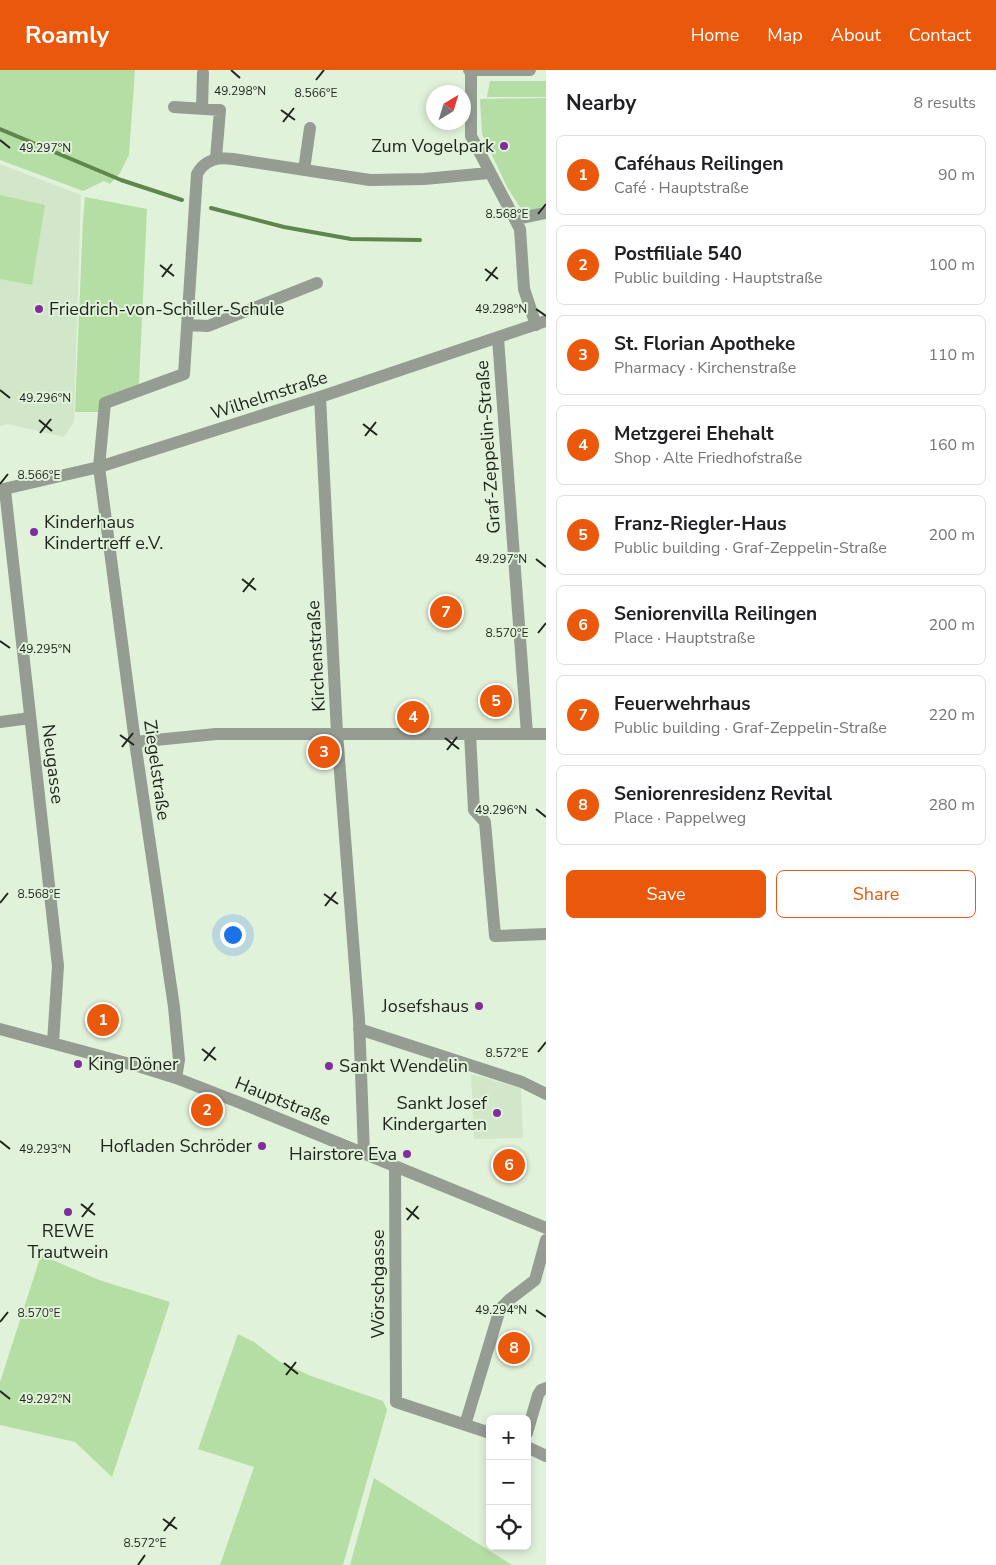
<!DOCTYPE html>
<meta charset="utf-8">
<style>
body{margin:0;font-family:"Nunito Sans",sans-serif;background:#f2f2f2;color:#202124}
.controls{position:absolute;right:15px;bottom:15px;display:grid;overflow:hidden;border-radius:8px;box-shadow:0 2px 8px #0003}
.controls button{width:45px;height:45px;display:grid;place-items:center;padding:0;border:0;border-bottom:1px solid #e0e0e0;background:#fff;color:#202124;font:25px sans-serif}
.compass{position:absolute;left:426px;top:15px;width:45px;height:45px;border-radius:50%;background:#fff;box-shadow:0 2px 8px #0003;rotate:38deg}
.you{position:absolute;left:232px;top:864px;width:18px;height:18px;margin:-12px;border:4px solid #fff;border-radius:50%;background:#1a73e8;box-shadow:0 0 0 8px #1a73e833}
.badge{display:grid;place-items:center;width:32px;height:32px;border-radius:50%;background:#ea580c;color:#fff;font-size:16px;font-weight:700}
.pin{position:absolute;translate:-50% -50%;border:2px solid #fff;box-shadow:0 1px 5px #0006}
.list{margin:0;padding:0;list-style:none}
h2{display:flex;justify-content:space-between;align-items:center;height:65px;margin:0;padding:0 20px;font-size:21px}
h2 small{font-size:16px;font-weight:400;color:#757577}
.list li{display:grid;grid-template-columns:32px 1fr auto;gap:15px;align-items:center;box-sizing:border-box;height:80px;margin:0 10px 10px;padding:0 10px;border:1px solid #e0e0e0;border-radius:8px}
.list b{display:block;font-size:19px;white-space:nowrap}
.list p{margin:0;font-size:16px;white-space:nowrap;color:#757577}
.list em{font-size:16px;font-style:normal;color:#757577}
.actions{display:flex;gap:10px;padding:15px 20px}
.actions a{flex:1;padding:11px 0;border:1px solid #ea580c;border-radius:8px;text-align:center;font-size:18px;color:#ea580c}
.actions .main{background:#ea580c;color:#fff}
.icon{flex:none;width:28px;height:28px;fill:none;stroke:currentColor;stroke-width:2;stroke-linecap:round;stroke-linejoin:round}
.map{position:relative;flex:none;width:546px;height:1495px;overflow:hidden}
header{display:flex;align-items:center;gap:30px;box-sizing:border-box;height:70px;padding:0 25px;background:#ea580c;color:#fff}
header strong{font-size:24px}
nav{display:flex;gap:28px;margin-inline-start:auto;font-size:18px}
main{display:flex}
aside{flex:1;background:#fff}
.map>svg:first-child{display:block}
.built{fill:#d2e7c9}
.green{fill:#b4dea3}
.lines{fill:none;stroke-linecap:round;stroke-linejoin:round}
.stream{stroke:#5f864c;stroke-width:4}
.minor{stroke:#959c92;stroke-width:12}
.ticks{fill:none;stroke:#1f251c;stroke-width:2}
.poi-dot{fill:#812d9c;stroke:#e1f2db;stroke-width:2}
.labels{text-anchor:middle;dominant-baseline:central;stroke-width:4;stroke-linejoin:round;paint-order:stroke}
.poi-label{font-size:18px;fill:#1f251c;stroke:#e1f2db;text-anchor:end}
.street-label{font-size:18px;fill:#1f251c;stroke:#e1f2db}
.ticks-label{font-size:12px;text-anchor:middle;fill:#1f251c;stroke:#e1f2db;stroke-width:4;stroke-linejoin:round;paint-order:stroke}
</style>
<header>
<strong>Roamly</strong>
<nav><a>Home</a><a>Map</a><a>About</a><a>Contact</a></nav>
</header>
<main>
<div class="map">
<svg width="546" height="1495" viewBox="0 0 546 1495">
<rect width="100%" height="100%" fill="#e1f2db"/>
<path class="built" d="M0,94L81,125L74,352L64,367L7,354L0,356Z
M471,1004L521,1018L523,1068L474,1069Z"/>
<path class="green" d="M0,0H135L129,85L120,103L110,114L104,111L83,121L0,90Z
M490,11H546V27H487Z
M546,28V138L523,142L507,117L482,64L480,29Z
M0,125L45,135L32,215L0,209Z
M85,127L147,139L139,314L108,327L102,342H75L83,149Z
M41,1185L99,1210L170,1232L112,1407L75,1372L0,1355V1312Z
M238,1264L254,1272L280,1292L311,1306L383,1331L387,1340L343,1495H220L254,1397L198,1379Z
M374,1408L512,1495H350Z"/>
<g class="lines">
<path class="stream" d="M0,59L121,110L182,130
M211,138L284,157L351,169L420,170"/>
<path class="minor" d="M469,0H530
M471,0V66L520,159L524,219L536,255
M174,37L220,40L216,88
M202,39L203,3
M304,100L310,58
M516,149L546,143
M188,255L208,256L317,213
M498,268L527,664
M320,327L337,663L359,949L364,1083
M0,420L99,397L320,327L546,251
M5,420L58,896L53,973
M0,652L30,648
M470,664L474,740L485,752L495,866L546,864
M135,672L216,664H546
M0,959L141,997L176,1008L243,1034L546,1158
M359,959L522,1012L546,1024
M176,1008L179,990L174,937L135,672L99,397L105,333L184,304L197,104C205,89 218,87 233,89L370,110L424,109L489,103
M395,1096L396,1332L490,1363
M465,1355L500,1239L509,1230L535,1210L546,1170
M527,1363L538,1325L541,1320L546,1318
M527,1377L546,1386"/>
</g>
<path class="ticks" d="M231,0L240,8M316,10L324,0M281,40L295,50M283,52L294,38M0,70L10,78M538,144L546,134M160,195L174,206M485,199L498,209M162,207L172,194M486,211L497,197M536,239L546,246M0,320L10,328M39,350L52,361M363,354L377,365M40,363L51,349M365,366L376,352M0,414L8,404M536,489L546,497M242,509L256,520M243,522L254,508M538,563L546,553M0,571L10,578M120,665L134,675M445,668L459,679M122,677L133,663M447,680L457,667M536,739L546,747M324,824L338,834M0,833L8,823M325,836L336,822M202,979L216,990M538,982L546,972M204,991L215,977M0,1071L10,1079M81,1134L95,1145M406,1138L419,1149M82,1147L93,1133M407,1150L418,1136M536,1240L546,1247M0,1252L8,1242M284,1293L298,1304M286,1305L296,1292M0,1321L10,1329M163,1449L177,1459M164,1461L175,1447M138,1495L145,1485"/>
<g class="poi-dot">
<circle cx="504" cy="76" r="5"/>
<circle cx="39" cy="239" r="5"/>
<circle cx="34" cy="462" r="5"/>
<circle cx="479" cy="936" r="5"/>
<circle cx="78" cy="994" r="5"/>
<circle cx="329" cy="996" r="5"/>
<circle cx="497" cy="1043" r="5"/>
<circle cx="262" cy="1076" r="5"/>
<circle cx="407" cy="1084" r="5"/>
<circle cx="68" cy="1142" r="5"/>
</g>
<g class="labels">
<g class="poi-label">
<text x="494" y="76">Zum Vogelpark</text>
<text x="49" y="239" text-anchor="start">Friedrich-von-Schiller-Schule</text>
<text x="44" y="452" text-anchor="start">Kinderhaus<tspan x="44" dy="21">Kindertreff e.V.</tspan></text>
<text x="469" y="936">Josefshaus</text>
<text x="88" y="994" text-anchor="start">King Döner</text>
<text x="339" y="996" text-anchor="start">Sankt Wendelin</text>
<text x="487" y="1033">Sankt Josef<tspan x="487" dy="21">Kindergarten</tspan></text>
<text x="252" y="1076">Hofladen Schröder</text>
<text x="397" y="1084">Hairstore Eva</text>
<text x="68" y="1161" text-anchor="middle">REWE<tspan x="68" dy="21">Trautwein</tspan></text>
</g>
<g class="street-label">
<text transform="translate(269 325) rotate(-18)">Wilhelmstraße</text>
<text transform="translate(488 377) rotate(-94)">Graf-Zeppelin-Straße</text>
<text transform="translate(316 586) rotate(-93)">Kirchenstraße</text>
<text transform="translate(53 694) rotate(83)">Neugasse</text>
<text transform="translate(157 700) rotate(82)">Ziegelstraße</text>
<text transform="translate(283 1031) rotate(22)">Hauptstraße</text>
<text transform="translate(378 1214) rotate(-90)">Wörschgasse</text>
</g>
</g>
<g class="ticks-label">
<text x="240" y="25">49.298°N</text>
<text x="316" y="27">8.566°E</text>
<text x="45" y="82">49.297°N</text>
<text x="507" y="148">8.568°E</text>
<text x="501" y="243">49.298°N</text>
<text x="45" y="332">49.296°N</text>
<text x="39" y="409">8.566°E</text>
<text x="501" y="493">49.297°N</text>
<text x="507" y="567">8.570°E</text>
<text x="45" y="583">49.295°N</text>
<text x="501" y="744">49.296°N</text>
<text x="39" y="828">8.568°E</text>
<text x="507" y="987">8.572°E</text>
<text x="45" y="1083">49.293°N</text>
<text x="501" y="1244">49.294°N</text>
<text x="39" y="1247">8.570°E</text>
<text x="45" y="1333">49.292°N</text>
<text x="145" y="1477">8.572°E</text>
</g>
</svg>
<div class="controls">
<button>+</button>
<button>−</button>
<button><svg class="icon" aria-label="locate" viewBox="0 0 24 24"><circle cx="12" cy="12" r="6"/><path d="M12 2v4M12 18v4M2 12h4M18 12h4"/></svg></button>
</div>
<svg class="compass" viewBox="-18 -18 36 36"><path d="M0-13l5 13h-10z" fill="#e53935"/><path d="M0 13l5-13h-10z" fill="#757577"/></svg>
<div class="you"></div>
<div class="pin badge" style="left:103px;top:950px">1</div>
<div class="pin badge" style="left:207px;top:1040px">2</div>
<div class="pin badge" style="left:324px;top:682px">3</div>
<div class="pin badge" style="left:413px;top:647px">4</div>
<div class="pin badge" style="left:496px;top:631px">5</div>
<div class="pin badge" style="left:509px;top:1095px">6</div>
<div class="pin badge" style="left:446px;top:542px">7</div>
<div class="pin badge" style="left:514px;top:1278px">8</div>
</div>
<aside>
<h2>Nearby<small>8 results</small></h2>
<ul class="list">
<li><span class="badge">1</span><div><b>Caféhaus Reilingen</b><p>Café · Hauptstraße</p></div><em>90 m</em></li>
<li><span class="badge">2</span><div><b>Postfiliale 540</b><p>Public building · Hauptstraße</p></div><em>100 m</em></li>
<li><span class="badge">3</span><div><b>St. Florian Apotheke</b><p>Pharmacy · Kirchenstraße</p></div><em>110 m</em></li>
<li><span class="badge">4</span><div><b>Metzgerei Ehehalt</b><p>Shop · Alte Friedhofstraße</p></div><em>160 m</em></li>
<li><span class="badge">5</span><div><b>Franz-Riegler-Haus</b><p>Public building · Graf-Zeppelin-Straße</p></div><em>200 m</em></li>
<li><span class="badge">6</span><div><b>Seniorenvilla Reilingen</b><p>Place · Hauptstraße</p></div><em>200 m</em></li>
<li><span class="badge">7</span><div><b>Feuerwehrhaus</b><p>Public building · Graf-Zeppelin-Straße</p></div><em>220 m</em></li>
<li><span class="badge">8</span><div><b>Seniorenresidenz Revital</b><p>Place · Pappelweg</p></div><em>280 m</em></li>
</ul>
<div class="actions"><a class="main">Save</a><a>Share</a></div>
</aside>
</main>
